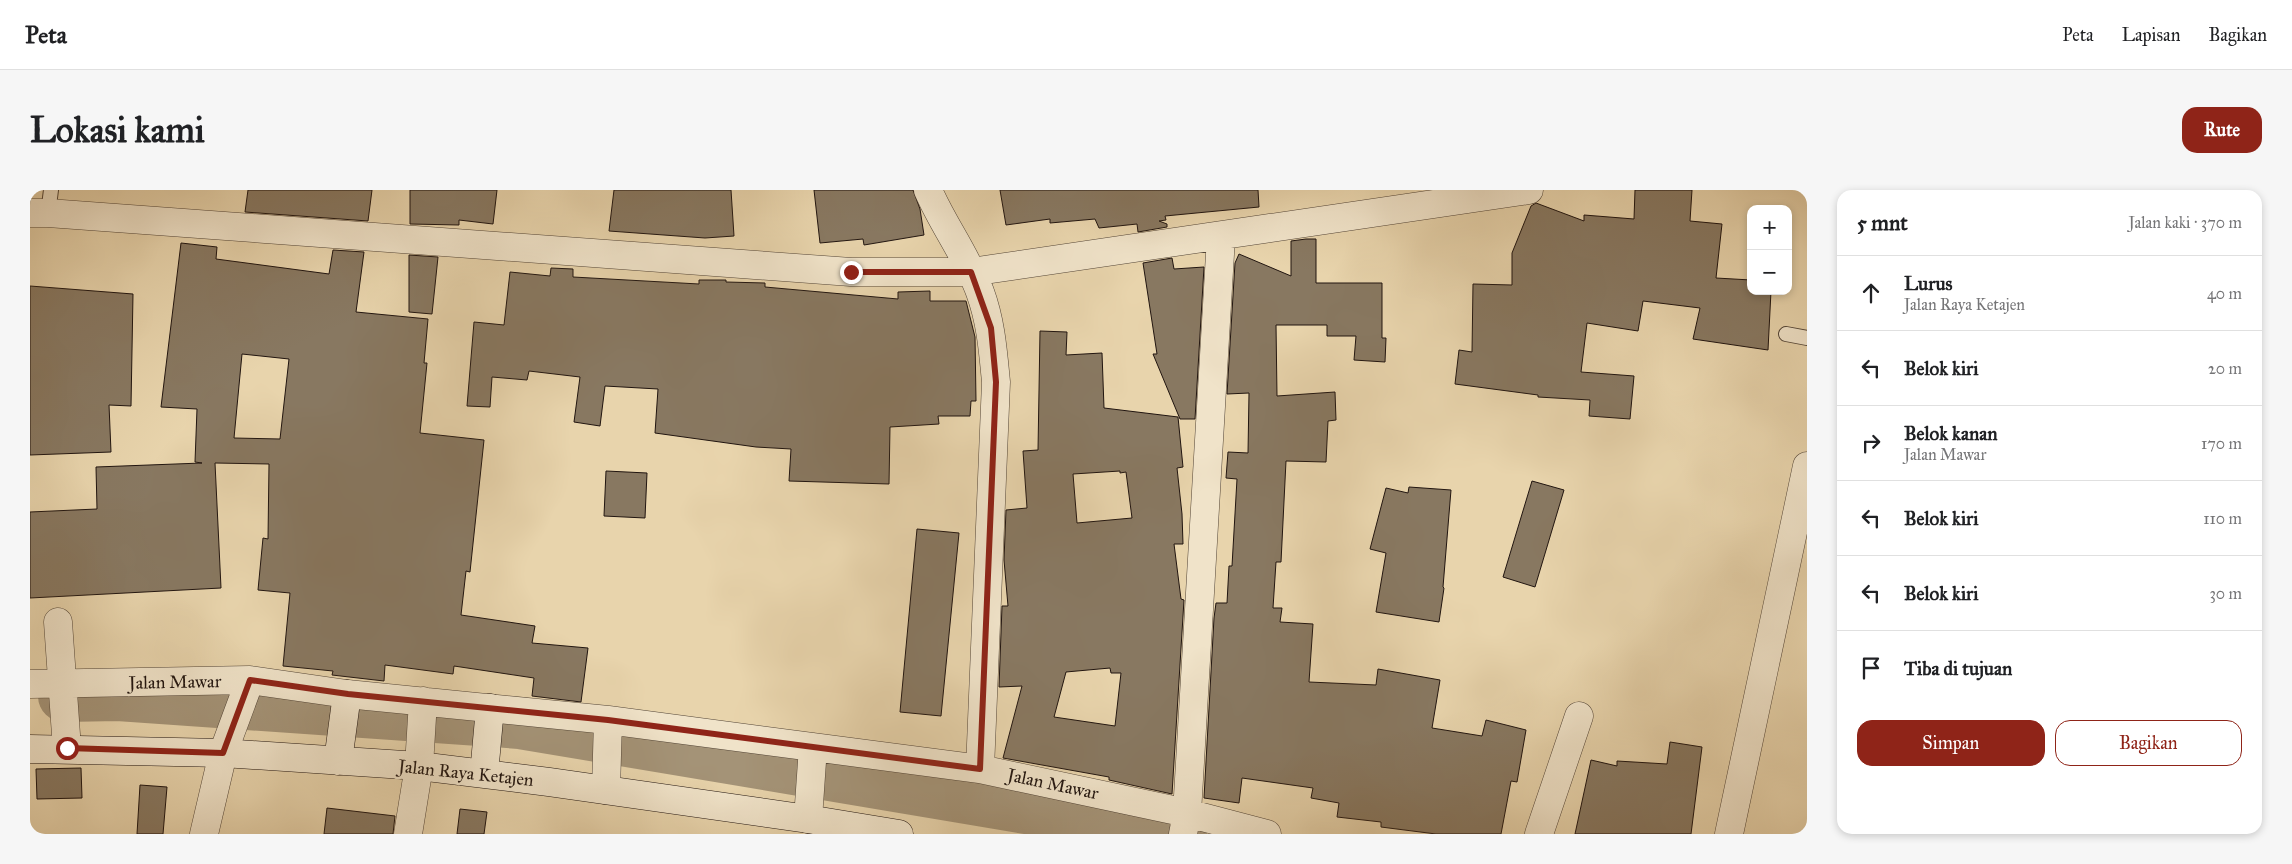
<!DOCTYPE html>
<html lang="id">
<meta charset="utf-8">
<style>
body{margin:0;font-family:"IM FELL Great Primer",serif;background:#f6f6f6;color:#202124}
.controls{position:absolute;right:15px;top:15px;display:grid;overflow:hidden;border-radius:10px;box-shadow:0 2px 8px #0003}
.controls button{width:45px;height:45px;display:grid;place-items:center;padding:0;border:0;border-bottom:1px solid #e0e0e0;background:#fff;color:#202124;font:25px sans-serif}
.stop{position:absolute;width:15px;height:15px;margin:-11px;border:4px solid #8f2418;border-radius:50%;background:#fff}
.stop.end{background:#8f2418;border-color:#fff;box-shadow:0 1px 5px #0008}
.list{margin:0;padding:0;list-style:none}
h2{display:flex;justify-content:space-between;align-items:center;height:65px;margin:0;padding:0 20px;font-size:21px}
h2 small{font-size:16px;font-weight:400;color:#757577}
.list li{display:grid;grid-template-columns:32px 1fr auto;gap:15px;align-items:center;box-sizing:border-box;height:75px;padding:0 20px;border-top:1px solid #e0e0e0}
.list b{display:block;font-size:19px;white-space:nowrap}
.list p{margin:0;font-size:16px;white-space:nowrap;color:#757577}
.list em{font-size:16px;font-style:normal;color:#757577}
.actions{display:flex;gap:10px;padding:15px 20px}
.actions a{flex:1;padding:11px 0;border:1px solid #8f2418;border-radius:15px;text-align:center;font-size:18px;color:#8f2418}
.actions .main{background:#8f2418;color:#fff}
.icon{flex:none;width:28px;height:28px;fill:none;stroke:currentColor;stroke-width:2;stroke-linecap:round;stroke-linejoin:round}
.map{position:relative;flex:none;width:1777px;height:644px;overflow:hidden;border-radius:15px}
header{display:flex;align-items:center;gap:30px;box-sizing:border-box;height:70px;padding:0 25px;background:#fff;border-bottom:1px solid #e0e0e0}
header strong{font-size:24px}
nav{display:flex;gap:28px;margin-inline-start:auto;font-size:18px}
.intro{display:flex;align-items:center;justify-content:space-between;box-sizing:border-box;height:120px;padding:0 30px}
h1{margin:0;font-size:35px}
.button{padding:12px 22px;border-radius:15px;background:#8f2418;color:#fff;font-size:18px;font-weight:700}
main{display:flex;gap:30px;padding:0 30px}
aside{flex:1;background:#fff;border-radius:15px;box-shadow:0 2px 8px #0003}
.map>svg:first-child{display:block}
.lines{fill:none;stroke-linecap:round;stroke-linejoin:round}
.river{stroke:#a49377;stroke-width:52}
.building{fill:#887861;stroke:#211510;fill-rule:evenodd}
.lane-casing{stroke:#534537;stroke-width:16}
.street-casing{stroke:#534537;stroke-width:29}
.secondary-casing{stroke:#211510;stroke-width:29}
.lane{stroke:#f0e3c9;stroke-width:14}
.street{stroke:#f0e3c9;stroke-width:28}
.secondary{stroke:#f0e3c9;stroke-width:28}
.route{stroke:#8f2418;stroke-width:6}
.labels{text-anchor:middle;dominant-baseline:central;stroke-width:5;stroke-linejoin:round;paint-order:stroke}
.street-label{font-size:18px;fill:#211510;stroke:#f0e3c9}
</style>
<header>
<strong>Peta</strong>
<nav><a>Peta</a><a>Lapisan</a><a>Bagikan</a></nav>
</header>
<div class="intro"><h1>Lokasi kami</h1><a class="button">Rute</a></div>
<main>
<div class="map">
<svg width="1777" height="644" viewBox="0 0 1777 644">
<rect width="100%" height="100%" fill="#e8d4ac"/>
<filter id="stains"><feTurbulence type="fractalNoise" baseFrequency=".004" numOctaves="4"/><feColorMatrix values="0 0 0 0 .2 0 0 0 0 .09 0 0 0 0 .02 0 0 0 .5 -.17"/></filter>
<radialGradient id="worn" r=".72"><stop offset=".6" stop-color="#630" stop-opacity="0"/><stop offset="1" stop-color="#630" stop-opacity=".3"/></radialGradient>
<g class="lines">
<path class="river" d="M34,506L88,505L490,533L1151,644"/>
</g>
<path class="building" d="M218,0H342L338,31L215,22Z
M380,0H467L463,34L429,30V35L380,34Z
M584,0H701L704,46L675,48L579,41Z
M784,0H883L890,19L894,45L834,55L833,49L790,53Z
M970,0H1228L1229,17L1135,26L1136,30L1129,31L1137,34V37L1108,42L1107,34L1069,38L1065,29L1020,33V29L976,35Z
M1605,0H1662L1660,31L1692,34L1686,88L1721,90V101H1741L1738,160L1663,149L1670,118L1613,111L1608,141L1557,133L1551,182L1604,186L1600,229L1559,226L1560,210L1508,207V205L1425,194L1429,160L1442,162L1443,94L1482,95V63L1501,16L1506,13L1554,31V25L1604,29Z
M1276,49H1286V93H1352V148H1356L1355,172L1324,170L1326,146H1297V135H1246L1247,206L1305,202L1306,230L1298,231L1296,272L1256,271L1251,372H1246L1243,418H1252L1250,432L1283,434L1279,492L1346,495L1348,479L1410,490L1402,538L1452,546L1456,530L1496,540L1487,592L1481,591L1471,644H1406L1351,637V632L1307,627L1309,613L1281,608L1283,598L1212,588L1209,613L1174,608L1184,428L1186,413H1197L1199,376H1202L1207,289L1196,288L1198,262L1218,263L1219,203L1197,204L1205,73L1209,64L1261,86V51Z
M151,53L187,57L186,69L299,84L303,60L334,62L326,122L398,129L394,173H397L390,243L454,250L440,382L436,381L431,425L505,436L502,453L558,458L551,512L502,506L504,488L424,476L423,484L355,475L354,491L302,485L303,481L253,476L260,403L228,400L233,348L238,349L239,274L185,273L191,398L0,408V322L67,319L66,277L172,273L165,272L167,219L131,217ZM212,164L259,169L250,249L204,248Z
M379,65L408,67L402,124L379,122Z
M1142,68L1144,79L1174,77L1165,229H1150L1123,164H1127L1113,73Z
M521,78L543,79V87L669,94V90H696V92L735,93V97L868,109V102L900,101V111H936L945,147L946,211H941L940,226H908L909,234L860,237L859,294L759,291L761,259L726,257L625,243L628,199L575,196L570,236L544,232L550,187L499,181L497,190L462,187L460,217L437,216L444,132L474,135L480,82L520,86Z
M0,96L103,104L101,216L79,215L81,262L0,265Z
M1010,141L1037,142L1036,165L1072,163L1074,218L1148,227L1153,277L1147,278L1152,324L1153,354H1144L1151,409L1154,410L1142,604L1079,590V587L973,568L992,496L969,497L972,416H978L974,370L976,320L997,318L993,261L1008,260ZM1090,281V283L1096,282L1102,328L1047,333L1043,284ZM1080,478L1081,483H1091L1085,536L1024,527L1036,482Z
M576,281L617,283L615,328L574,326Z
M1502,291L1534,300L1505,397L1473,387Z
M1379,297L1421,300L1413,397L1414,398L1409,432L1346,422L1356,363L1340,359L1356,298L1378,303Z
M887,339L929,343L911,526L870,522Z
M1640,552L1672,557L1661,644H1545L1561,570L1587,576V571L1637,574Z
M51,578L52,608L7,609L6,579Z
M110,595L137,597L133,644H107Z
M297,618L365,626L363,644H294Z
M430,619L457,622L454,644H427Z"/>
<g class="lines">
<defs>
<path id="lane" d="M18,23L21,0
M1756,144L1777,148"/>
<path id="street" d="M898,0C913,35 937,66 950,102C961,132 963,161 966,192L950,579
M0,23H18L821,82H941L1499,0
M28,432L37,559
M0,494L220,490L317,504L578,530L950,579L1157,623L1237,644
M576,600L578,530
M778,629L783,557
M174,644L193,563L220,490
M378,644L389,576L393,511
M1153,644L1157,623L1191,47
M1509,644L1549,526
M1699,644L1777,276"/>
<path id="secondary" d="M0,559L193,563L389,576L519,592L778,629L869,644
M308,571L317,504
M454,584L460,518"/>
</defs>
<use href="#lane" class="lane-casing"/>
<use href="#street" class="street-casing"/>
<use href="#secondary" class="secondary-casing"/>
<use href="#lane" class="lane"/>
<use href="#street" class="street"/>
<use href="#secondary" class="secondary"/>
</g>
<g class="lines">
<path class="route" d="M37,558L193,563L220,490L318,504L578,530L950,579L966,192L961,138L941,82H821"/>
</g>
<g class="labels">
<g class="street-label">
<text transform="translate(145 492) rotate(-1)">Jalan Mawar</text>
<text transform="translate(436 583) rotate(6)">Jalan Raya Ketajen</text>
<text transform="translate(1023 594) rotate(12)">Jalan Mawar</text>
</g>
</g>
<rect width="100%" height="100%" filter="url(#stains)"/>
<rect width="100%" height="100%" fill="url(#worn)"/>
</svg>
<div class="controls">
<button>+</button>
<button>−</button>
</div>
<div class="stop" style="left:37px;top:558px"></div>
<div class="stop end" style="left:821px;top:82px"></div>
</div>
<aside>
<h2>5 mnt<small>Jalan kaki · 370 m</small></h2>
<ul class="list">
<li><svg class="icon" aria-label="ahead" viewBox="0 0 24 24"><path d="M12 20V5M6 11l6-6 6 6"/></svg><div><b>Lurus</b><p>Jalan Raya Ketajen</p></div><em>40 m</em></li>
<li><svg class="icon" aria-label="left" viewBox="0 0 24 24"><path d="M17 20v-9H6M10 6l-5 5 5 5"/></svg><div><b>Belok kiri</b></div><em>20 m</em></li>
<li><svg class="icon" aria-label="right" viewBox="0 0 24 24"><path d="M7 20v-9h11M14 6l5 5-5 5"/></svg><div><b>Belok kanan</b><p>Jalan Mawar</p></div><em>170 m</em></li>
<li><svg class="icon" aria-label="left" viewBox="0 0 24 24"><path d="M17 20v-9H6M10 6l-5 5 5 5"/></svg><div><b>Belok kiri</b></div><em>110 m</em></li>
<li><svg class="icon" aria-label="left" viewBox="0 0 24 24"><path d="M17 20v-9H6M10 6l-5 5 5 5"/></svg><div><b>Belok kiri</b></div><em>30 m</em></li>
<li><svg class="icon" aria-label="arrive" viewBox="0 0 24 24"><path d="M6 21V4h12l-3 4 3 4H6"/></svg><div><b>Tiba di tujuan</b></div></li>
</ul>
<div class="actions"><a class="main">Simpan</a><a>Bagikan</a></div>
</aside>
</main>
